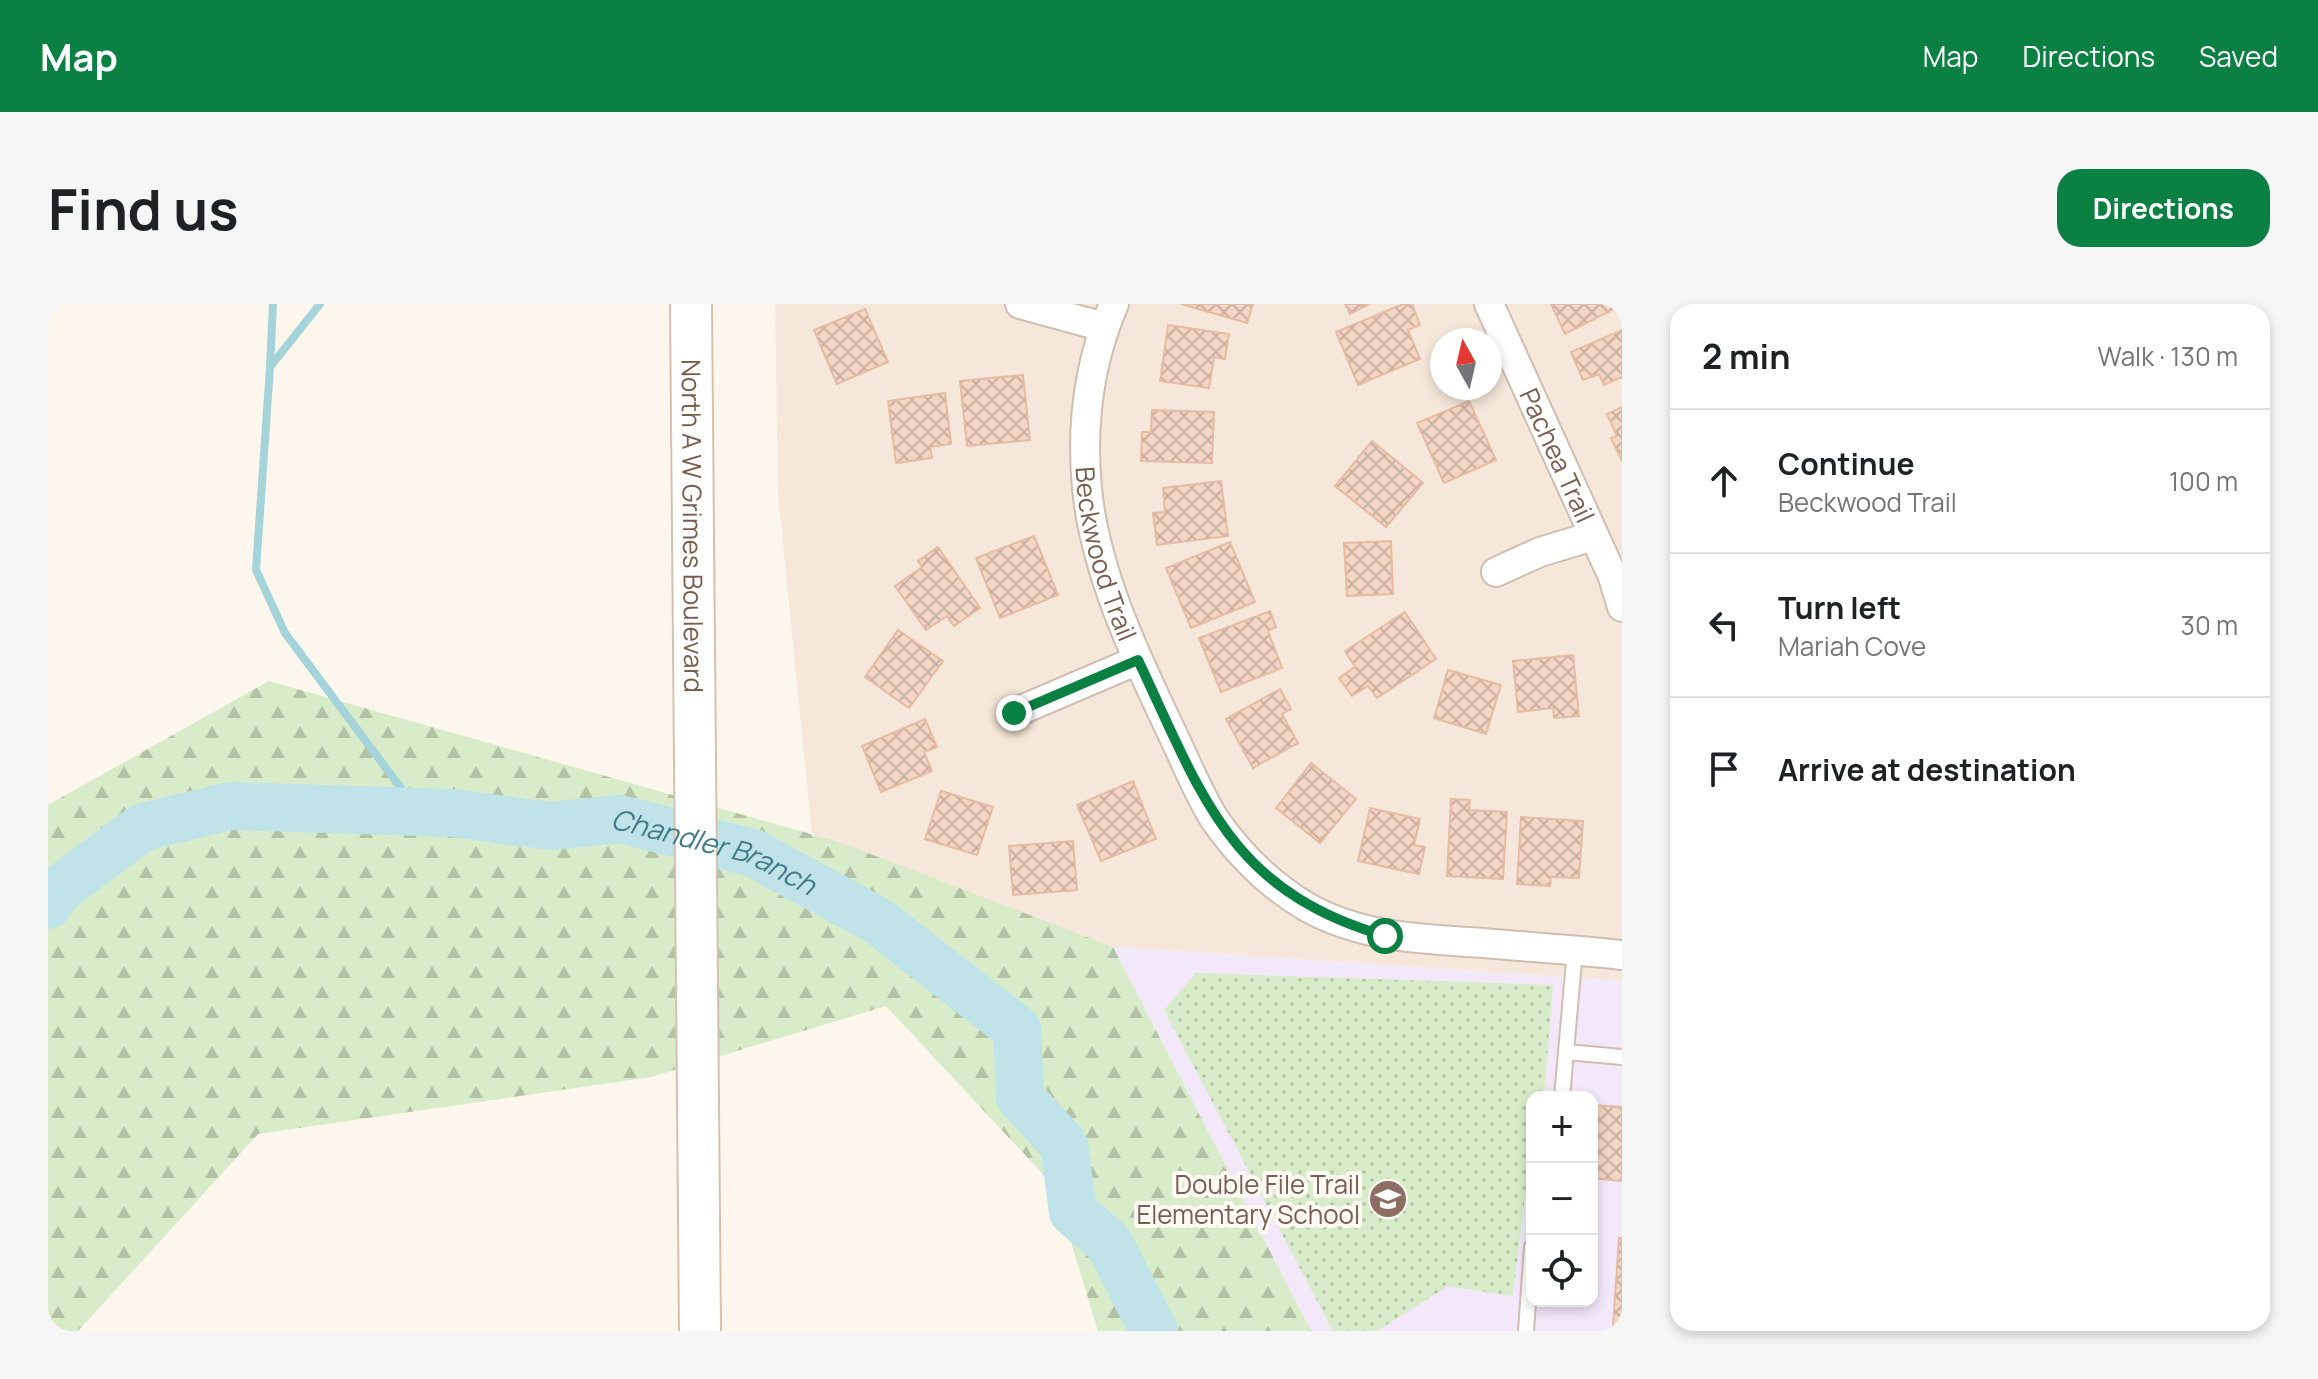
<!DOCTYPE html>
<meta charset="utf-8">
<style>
body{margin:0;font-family:Manrope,sans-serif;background:#f6f6f6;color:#202124}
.controls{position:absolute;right:24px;bottom:24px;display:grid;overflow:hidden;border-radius:16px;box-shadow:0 4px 12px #0003}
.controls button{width:72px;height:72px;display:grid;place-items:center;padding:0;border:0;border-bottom:2px solid #e0e0e0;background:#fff;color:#202124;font:40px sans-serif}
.compass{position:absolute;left:1382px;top:24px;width:72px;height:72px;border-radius:50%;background:#fff;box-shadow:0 4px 12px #0003;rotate:352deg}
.stop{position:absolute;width:24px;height:24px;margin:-18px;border:6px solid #0b8043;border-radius:50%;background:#fff}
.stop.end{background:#0b8043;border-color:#fff;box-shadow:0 2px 8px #0008}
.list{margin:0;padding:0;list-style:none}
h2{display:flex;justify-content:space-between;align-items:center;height:104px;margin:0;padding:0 32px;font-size:34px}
h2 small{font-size:26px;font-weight:400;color:#757577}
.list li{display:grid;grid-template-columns:52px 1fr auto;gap:24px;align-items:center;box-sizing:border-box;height:144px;padding:0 32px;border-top:2px solid #e0e0e0}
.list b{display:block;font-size:30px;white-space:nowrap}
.list p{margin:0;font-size:26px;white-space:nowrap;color:#757577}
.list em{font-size:26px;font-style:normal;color:#757577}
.icon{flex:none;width:44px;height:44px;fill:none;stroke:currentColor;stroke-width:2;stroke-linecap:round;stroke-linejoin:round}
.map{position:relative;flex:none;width:1574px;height:1027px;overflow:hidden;border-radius:24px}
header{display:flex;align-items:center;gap:48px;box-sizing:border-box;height:112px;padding:0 40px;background:#0b8043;color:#fff}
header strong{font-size:38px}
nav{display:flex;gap:44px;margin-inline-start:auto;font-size:28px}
.intro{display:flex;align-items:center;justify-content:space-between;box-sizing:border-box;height:192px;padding:0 48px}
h1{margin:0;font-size:56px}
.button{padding:20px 36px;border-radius:24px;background:#0b8043;color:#fff;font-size:28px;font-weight:700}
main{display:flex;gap:48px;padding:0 48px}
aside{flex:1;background:#fff;border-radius:24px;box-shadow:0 4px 12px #0003}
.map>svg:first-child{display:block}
.residential{fill:#f5e8da;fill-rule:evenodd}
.education{fill:#f3e8fa;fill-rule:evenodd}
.forest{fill:url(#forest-firs)}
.park{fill:url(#park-dots)}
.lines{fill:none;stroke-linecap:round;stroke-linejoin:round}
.stream{stroke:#a5d3da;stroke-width:8}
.river{stroke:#bfe3e8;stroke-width:48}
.building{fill:url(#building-cross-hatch);stroke:#e6bba3;stroke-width:2}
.service-casing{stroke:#d1beb0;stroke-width:18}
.minor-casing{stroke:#d1beb0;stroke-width:32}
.secondary-casing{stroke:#d6c0b0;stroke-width:44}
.service{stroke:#fff;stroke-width:14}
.minor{stroke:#fff;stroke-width:28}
.secondary{stroke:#fff;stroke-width:40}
.route{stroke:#0b8043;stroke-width:10}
.labels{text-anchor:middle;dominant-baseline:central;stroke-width:8;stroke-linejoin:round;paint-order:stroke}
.street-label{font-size:26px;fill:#7a5c4d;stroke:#fffaf3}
.education-label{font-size:26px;fill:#785e54;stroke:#fffaf3;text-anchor:end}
.water-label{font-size:28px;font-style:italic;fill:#437c86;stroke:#fffaf3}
</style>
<header>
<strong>Map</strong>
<nav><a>Map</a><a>Directions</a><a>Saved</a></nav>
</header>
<div class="intro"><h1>Find us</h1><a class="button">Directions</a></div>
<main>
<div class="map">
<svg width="1574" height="1027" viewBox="0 0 1574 1027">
<defs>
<pattern id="forest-firs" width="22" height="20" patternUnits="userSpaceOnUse" patternTransform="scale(2)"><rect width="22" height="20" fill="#d8ecc9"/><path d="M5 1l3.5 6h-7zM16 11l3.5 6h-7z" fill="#b4c2a5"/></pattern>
<pattern id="park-dots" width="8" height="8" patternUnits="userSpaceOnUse" patternTransform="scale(2)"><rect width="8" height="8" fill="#d8ecc9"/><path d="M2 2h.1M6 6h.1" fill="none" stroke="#b4c2a5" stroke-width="1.8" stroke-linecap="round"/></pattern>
<pattern id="building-cross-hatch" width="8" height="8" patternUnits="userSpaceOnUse" patternTransform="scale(2)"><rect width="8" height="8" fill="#f3d5c3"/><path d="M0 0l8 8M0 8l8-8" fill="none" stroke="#cab0a1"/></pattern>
</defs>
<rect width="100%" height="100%" fill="#fdf6ec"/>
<path class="residential" d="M727,0H1574V677L1065,643L764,530L730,189ZM1394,36H1442V84H1394Z"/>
<path class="education" d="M1065,643L1574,677V1027H1263ZM1484,793H1544V997H1484Z"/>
<path class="forest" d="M221,377L791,538L1065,643L1263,1027H1050L1006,882L838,702L603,773L210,830L30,1027H0V501Z"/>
<path class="park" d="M1148,669L1505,681L1496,793H1484C1484,859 1472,925 1465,992L1400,982L1329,1027H1285L1116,706Z"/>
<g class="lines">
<path class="stream" d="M272,0L222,63L208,266L237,329L370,507
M222,63L225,0"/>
<path class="river" id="s1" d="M0,601L10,586L95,523L182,502L404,509L502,522L572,515L705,549L830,617L969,725L972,793L1016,841L1025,908L1061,939L1106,1027"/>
</g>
<path class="building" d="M1133,0H1205L1199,19Z
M1297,0H1321L1302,10Z
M1355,0H1364L1372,21L1360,26L1372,55L1310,81L1288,28Z
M1503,0H1574V1L1517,30Z
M817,5L840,58L789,80L766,26Z
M1120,21L1181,30L1177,55L1166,53L1161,84L1112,77Z
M1574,26V73L1556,81L1551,70L1535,76L1523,48Z
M975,71L982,136L919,142L912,77Z
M897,89L903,140L882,143L884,154L848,159L840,97Z
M1421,97L1448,156L1396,179L1369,119Z
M1574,103V157L1563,134L1569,132L1559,110Z
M1104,106L1166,108L1164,159L1093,157L1094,128H1103Z
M1324,137L1375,179L1338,223L1287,182Z
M1173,177L1180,232L1109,241L1105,209L1117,208L1115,184Z
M986,232L1010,291L952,314L928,254Z
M1343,237L1345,290L1299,292L1296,239Z
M1182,238L1207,298L1143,324L1118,264Z
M890,243L932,304L906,322L899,312L878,326L847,282L874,263L870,257Z
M1222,307L1228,323L1220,327L1234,364L1173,388L1151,334Z
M1357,308L1388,355L1329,394L1320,382L1304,392L1291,374L1307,363L1297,347Z
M850,326L895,357L861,404L817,373Z
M1525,351L1531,412L1506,414L1505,404L1470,408L1465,357Z
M1400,366L1453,381L1438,430L1386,414Z
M1232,385L1243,405L1234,410L1250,439L1205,464L1178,415Z
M877,415L889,443L876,448L884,467L833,488L814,442Z
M1263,459L1308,495L1272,539L1228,504Z
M1085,477L1108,535L1053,557L1029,501Z
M893,487L945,503L929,551L877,535Z
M1403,495L1422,496L1421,506L1459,508L1455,575L1399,572Z
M1322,504L1372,515L1366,541L1377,543L1371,570L1310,557Z
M1473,513L1535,517L1531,574L1503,573L1502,582L1469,580Z
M1025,537L1029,586L965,591L961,542Z
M1544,801L1574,803V877L1544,874Z
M1571,934H1574V1022H1565Z"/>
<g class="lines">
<defs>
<path id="service" d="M1519,748L1574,753
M1514,793L1527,646
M1478,1027L1484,943"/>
<g id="minor">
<path d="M972,0L1056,23"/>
<path id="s2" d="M1066,0C1041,58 1033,121 1039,184C1047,269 1088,353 1124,429C1138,458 1150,489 1167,516C1191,550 1223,582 1259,603C1314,634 1374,635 1435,639C1481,643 1528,646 1574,651"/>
<path id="s3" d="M1441,0L1565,273L1574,303"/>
<path d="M1448,268L1492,248L1545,232"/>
<path d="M966,409L1090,356"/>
</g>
<g id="secondary">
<path id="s4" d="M643,0L652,1027"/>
</g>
</defs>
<use href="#service" class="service-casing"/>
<use href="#minor" class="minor-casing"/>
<use href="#secondary" class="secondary-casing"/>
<use href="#service" class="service"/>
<use href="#minor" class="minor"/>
<use href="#secondary" class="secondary"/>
</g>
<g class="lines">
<path class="route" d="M966,409L1090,356C1154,491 1180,586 1337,632"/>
</g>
<defs>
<symbol id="school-disc" viewBox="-11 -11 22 22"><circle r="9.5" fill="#8d6e63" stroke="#fffaf3"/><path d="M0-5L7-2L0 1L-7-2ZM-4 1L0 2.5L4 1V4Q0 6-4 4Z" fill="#fff"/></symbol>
</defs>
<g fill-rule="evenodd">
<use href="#school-disc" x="1318" y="873" width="44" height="44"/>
</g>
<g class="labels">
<g class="street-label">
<text stroke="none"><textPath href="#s3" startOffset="166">Pachea Trail</textPath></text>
<text stroke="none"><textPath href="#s4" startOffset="222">North A W Grimes Boulevard</textPath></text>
<text stroke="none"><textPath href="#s2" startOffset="256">Beckwood Trail</textPath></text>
</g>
<g class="education-label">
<text x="1312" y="880">Double File Trail<tspan x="1312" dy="30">Elementary School</tspan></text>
</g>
<g class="water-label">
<text stroke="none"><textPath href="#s1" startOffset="704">Chandler Branch</textPath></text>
</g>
</g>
</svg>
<div class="controls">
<button>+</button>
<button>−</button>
<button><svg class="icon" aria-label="locate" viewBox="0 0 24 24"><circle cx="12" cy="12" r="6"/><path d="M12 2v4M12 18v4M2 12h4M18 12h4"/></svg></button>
</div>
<svg class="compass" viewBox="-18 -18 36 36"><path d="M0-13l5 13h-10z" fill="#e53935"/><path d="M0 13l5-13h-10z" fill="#757577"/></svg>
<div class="stop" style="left:1337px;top:632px"></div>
<div class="stop end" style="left:966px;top:409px"></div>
</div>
<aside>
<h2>2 min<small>Walk · 130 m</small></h2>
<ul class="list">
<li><svg class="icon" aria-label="ahead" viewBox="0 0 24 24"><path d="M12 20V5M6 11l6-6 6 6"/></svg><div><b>Continue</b><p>Beckwood Trail</p></div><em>100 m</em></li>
<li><svg class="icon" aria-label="left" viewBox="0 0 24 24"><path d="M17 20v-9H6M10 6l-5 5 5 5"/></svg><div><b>Turn left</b><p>Mariah Cove</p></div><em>30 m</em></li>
<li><svg class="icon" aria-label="arrive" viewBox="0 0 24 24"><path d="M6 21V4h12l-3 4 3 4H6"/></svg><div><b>Arrive at destination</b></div></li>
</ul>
</aside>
</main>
